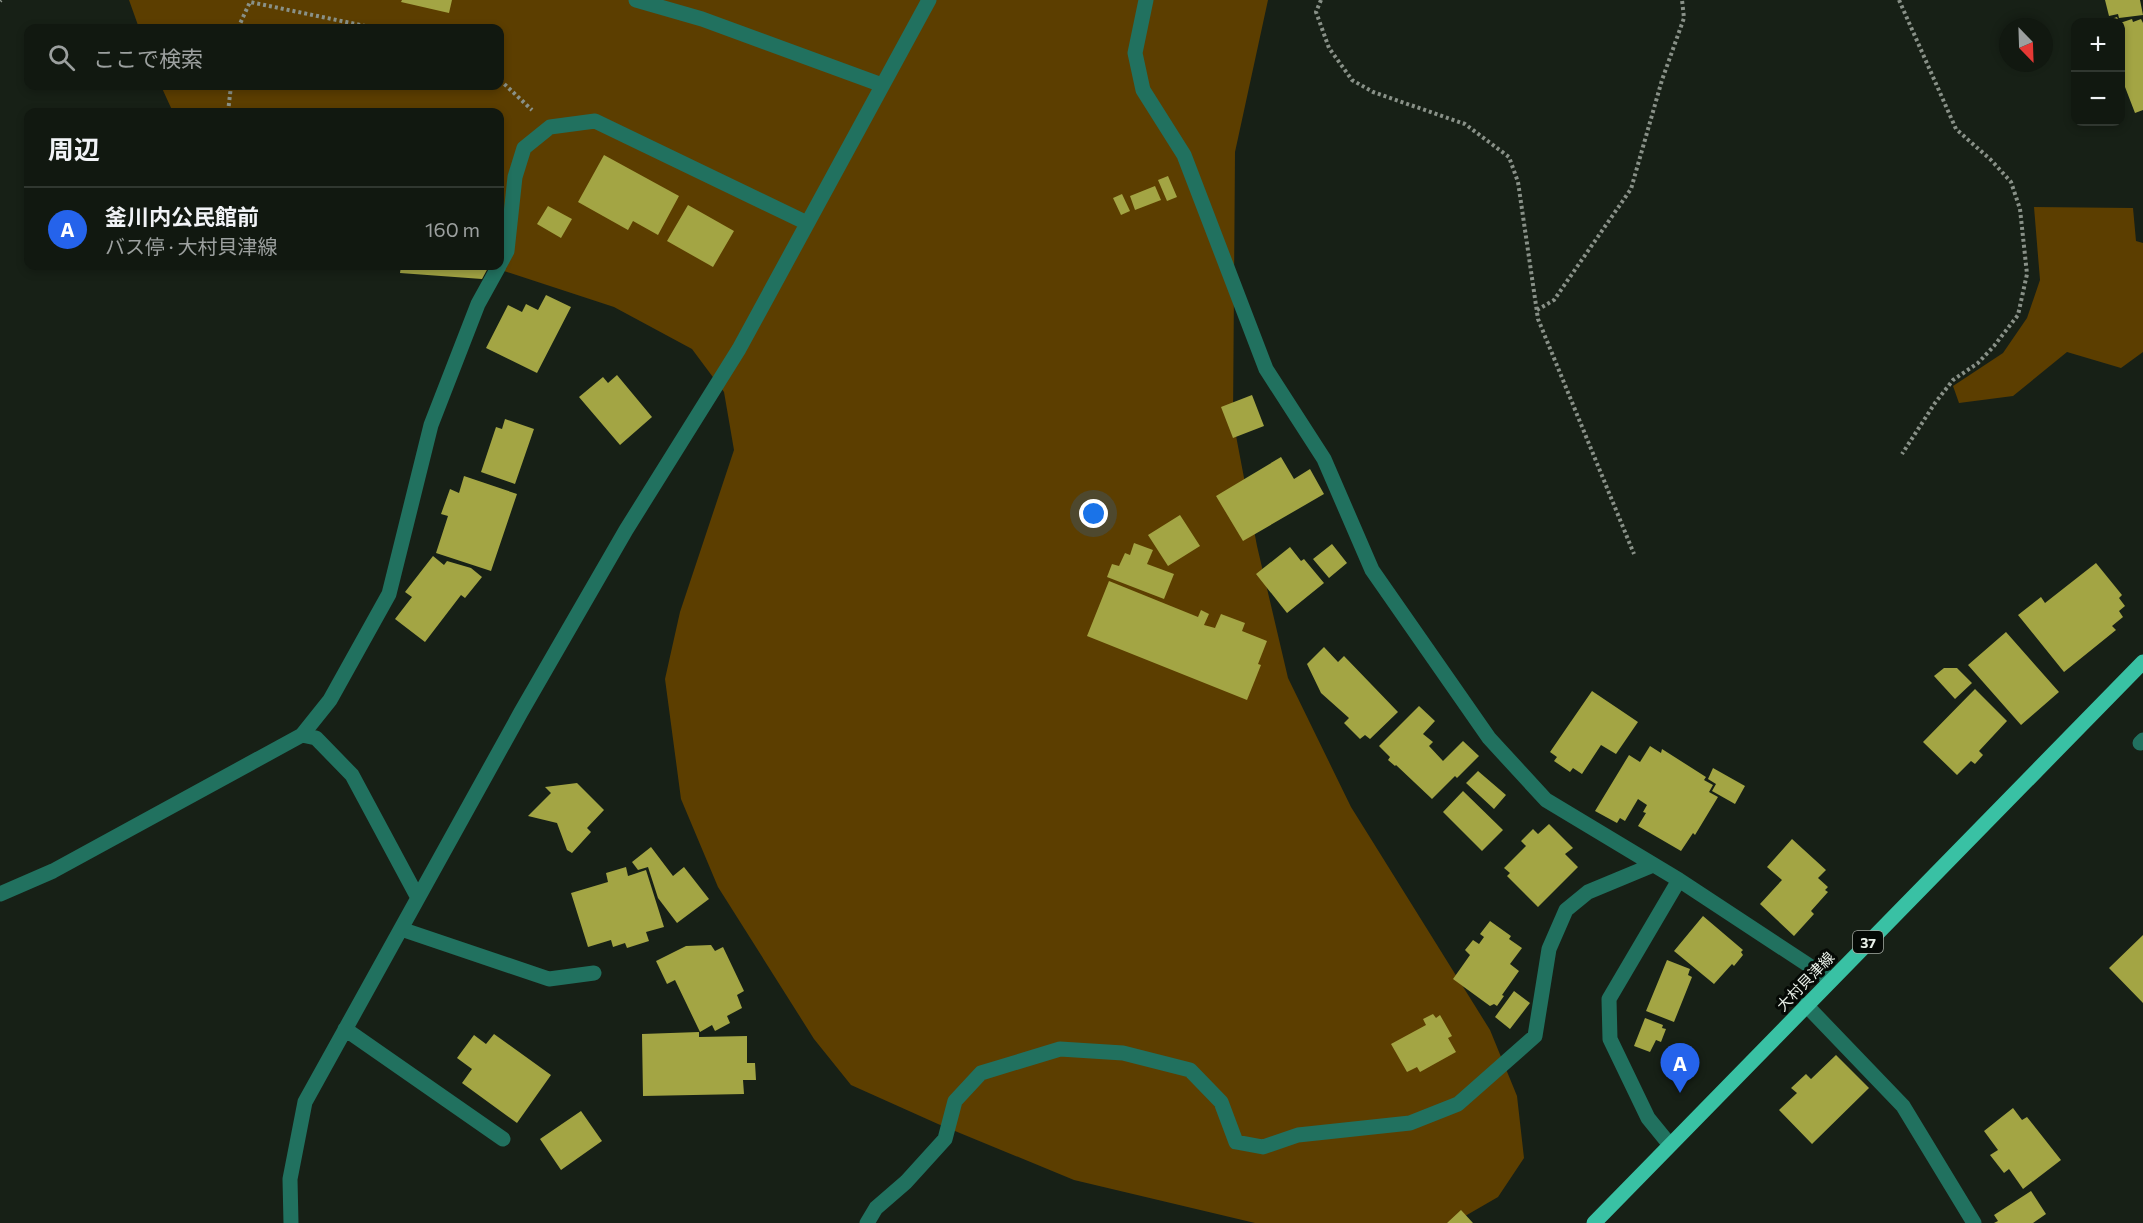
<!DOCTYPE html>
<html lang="ja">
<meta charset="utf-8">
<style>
body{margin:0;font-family:Commissioner,"Noto Sans JP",sans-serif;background:#1a2119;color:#f1f3f6}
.controls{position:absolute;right:18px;top:18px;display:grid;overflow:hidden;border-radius:12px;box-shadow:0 3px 9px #0003}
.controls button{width:54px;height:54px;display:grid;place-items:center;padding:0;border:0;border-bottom:2px solid #303730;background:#111810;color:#f1f3f6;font:30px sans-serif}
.compass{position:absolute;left:1999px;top:18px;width:54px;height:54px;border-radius:50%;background:#111810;box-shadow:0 3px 9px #0003;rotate:157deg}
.you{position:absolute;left:1094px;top:514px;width:21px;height:21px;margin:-15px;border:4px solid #fff;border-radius:50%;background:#1a73e8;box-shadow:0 0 0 9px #1a73e833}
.badge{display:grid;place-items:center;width:39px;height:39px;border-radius:50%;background:#2563eb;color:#fff;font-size:20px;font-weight:700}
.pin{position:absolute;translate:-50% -50px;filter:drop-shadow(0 2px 3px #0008)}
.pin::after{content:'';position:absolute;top:32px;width:21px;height:18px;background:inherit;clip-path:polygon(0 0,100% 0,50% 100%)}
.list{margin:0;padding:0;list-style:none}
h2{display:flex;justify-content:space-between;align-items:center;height:78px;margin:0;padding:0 24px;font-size:26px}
h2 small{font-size:20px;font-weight:400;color:#9ca09f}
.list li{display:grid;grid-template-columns:39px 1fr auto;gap:18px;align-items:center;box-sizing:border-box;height:84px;padding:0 24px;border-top:2px solid #303730}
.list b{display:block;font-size:22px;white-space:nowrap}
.list p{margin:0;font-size:20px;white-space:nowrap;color:#9ca09f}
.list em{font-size:20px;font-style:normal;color:#9ca09f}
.icon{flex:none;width:33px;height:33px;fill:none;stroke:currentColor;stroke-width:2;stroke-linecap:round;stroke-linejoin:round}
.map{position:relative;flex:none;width:2143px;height:1223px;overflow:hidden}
.search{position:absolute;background:#111810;box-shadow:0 3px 9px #0003;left:24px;top:24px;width:480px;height:66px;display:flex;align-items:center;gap:15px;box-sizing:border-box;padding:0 21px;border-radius:12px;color:#9ca09f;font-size:22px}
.panel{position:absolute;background:#111810;box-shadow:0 3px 9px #0003;left:24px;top:108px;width:480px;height:162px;border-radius:12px}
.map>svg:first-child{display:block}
.green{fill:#5c3e00}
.building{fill:#a3a544}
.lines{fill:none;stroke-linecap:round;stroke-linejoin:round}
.path{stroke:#899188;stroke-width:4;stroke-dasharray:3 3;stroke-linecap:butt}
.minor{stroke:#21715f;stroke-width:15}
.major{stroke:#39c1a4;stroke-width:15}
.labels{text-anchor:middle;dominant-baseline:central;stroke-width:6;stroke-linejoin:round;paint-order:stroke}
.shield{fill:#050905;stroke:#a5aba4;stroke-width:1.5}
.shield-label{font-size:14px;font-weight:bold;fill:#e9f0e8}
.street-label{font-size:15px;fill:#e9f0e8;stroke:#050905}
</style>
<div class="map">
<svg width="2143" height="1223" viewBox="0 0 2143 1223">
<rect width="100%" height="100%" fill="#172016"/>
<path class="green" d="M129,0H1268L1235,152L1233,420L1257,546L1288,678L1351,807L1490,1030L1517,1096L1524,1158L1498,1197L1453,1223H1255L1074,1180L938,1124L851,1085L814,1039L718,887L681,799L665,679L680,612L734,450L724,392L692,349L614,307L489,266H500V112H175L172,110L161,86H500V28H139Z
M2034,207L2133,208L2136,241L2143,243V352L2121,368L2067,352L2013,396L1959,403L1953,386L2003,353L2027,318L2040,280Z"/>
<path class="building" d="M402,0H452L449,13L401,2Z
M2105,0H2140L2143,15L2119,18L2118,14L2109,16Z
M2117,17L2119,22H2103Z
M2132,19L2133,22L2141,19L2143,23V110L2135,113L2120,74V23Z
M604,155L679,196L658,235L633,221L628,230L578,202Z
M1168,176L1177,197L1167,201L1158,180Z
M1155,186L1161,200L1135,210L1130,196Z
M500,191H503L501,215H500Z
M1122,194L1130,211L1121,215L1113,198Z
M688,205L734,231L713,267L667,241Z
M548,206L572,219L561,238L537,224Z
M401,266H489L482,279L400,273Z
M546,295L571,307L537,373L486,348L508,305L522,312L526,304L538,310Z
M617,375L652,417L620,445L579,397L603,377L608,383Z
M1252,395L1264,426L1233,438L1221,407Z
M505,419L534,429L515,484L481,472L496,427L502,429Z
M1281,457L1294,479L1310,469L1324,494L1243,541L1216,496Z
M464,476L517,494L491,571L436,553L448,516L441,514L450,489L459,493Z
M1180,515L1200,546L1168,566L1148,535Z
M1134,543L1153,550L1147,564L1174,574L1164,599L1107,577L1112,564L1119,566L1125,553L1130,555Z
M1332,544L1347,563L1329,578L1313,559Z
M1290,547L1301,561L1304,559L1324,583L1287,613L1256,574Z
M433,556L444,565L447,561L471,568L482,577L465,598L461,595L425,642L395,619L412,597L405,592Z
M2096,563L2122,595L2119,598L2125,606L2119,611L2123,617L2112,626L2116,630L2064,672L2018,615L2041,597L2045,603Z
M1109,581L1198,617L1201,610L1209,614L1204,625L1215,628L1221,614L1245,623L1242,631L1267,641L1258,664L1261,665L1247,700L1087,636Z
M2006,632L2059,692L2021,725L1968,665Z
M1324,647L1338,662L1344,656L1398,712L1370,739L1365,735L1360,739L1344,723L1349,718L1321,693L1307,664Z
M1944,668H1957L1972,683L1955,699L1934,676Z
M1975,689L2007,721L1979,751L1983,755L1975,764L1971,761L1957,775L1923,742Z
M1592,691L1638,722L1616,754L1601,745L1582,774L1573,768L1570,772L1554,761L1557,757L1550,752Z
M1419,706L1435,721L1423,734L1433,742L1429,746L1443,761L1463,741L1479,756L1457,778L1455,776L1432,799L1396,765L1395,766L1388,760L1390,757L1379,746Z
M1650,746L1661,753L1662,749L1706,777L1704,780L1713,785L1709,792L1718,797L1695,835L1693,833L1681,851L1638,826L1646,813L1643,812L1647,805L1638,799L1625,821L1620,818L1617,823L1595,811L1629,755L1640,762Z
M1713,768L1745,786L1735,804L1712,791L1716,784L1708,779Z
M1478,771L1506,795L1494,809L1466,783Z
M577,783L604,810L587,828L591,832L572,853L567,850L557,823L528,816L551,793L545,787Z
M1463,791L1503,830L1482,851L1443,812Z
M1549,824L1573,848L1565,854L1578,867L1538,907L1507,876L1510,873L1504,868L1526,846L1521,841L1533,829L1538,834Z
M1792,839L1826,870L1818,878L1828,887L1825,890L1828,892L1811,911L1814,914L1794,936L1760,904L1782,880L1767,867Z
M651,847L673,876L684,867L709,899L677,923L658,898L648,867L638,870L632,862Z
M626,867L628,876L646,870L664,927L646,932L649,941L627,948L625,943L613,947L611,940L588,947L571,893L608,882L606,873Z
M1703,916L1743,950L1741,952L1743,955L1734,966L1732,964L1714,984L1674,951Z
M1490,921L1511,936L1509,939L1522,948L1510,964L1519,971L1502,995L1504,996L1497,1006L1494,1004L1490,1006L1453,979L1470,955L1465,950L1473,940L1479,944L1484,937L1480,934Z
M2143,935V1003L2109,968Z
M711,945L715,951L723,947L744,991L737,995L742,1008L727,1016L730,1023L715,1031L712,1025L700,1032L675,980L667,984L656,961L686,946Z
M1667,960L1690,969L1688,975L1692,977L1674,1022L1646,1011Z
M1514,991L1530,1003L1510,1029L1495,1017Z
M1433,1014L1436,1018L1440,1015L1452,1036L1448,1038L1456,1052L1420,1072L1417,1067L1407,1072L1391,1044L1426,1025L1423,1019Z
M1645,1018L1663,1025L1662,1028L1666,1029L1661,1042L1656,1040L1650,1052L1634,1046Z
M699,1032V1037L747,1036V1063H755L756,1080H743L744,1094L643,1096L642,1034Z
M494,1034L551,1075L517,1123L462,1083L472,1069L457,1058L474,1035L486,1044Z
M1836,1055L1869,1088L1812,1144L1779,1110L1797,1093L1791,1088L1806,1074L1811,1079Z
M2013,1108L2022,1120L2027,1117L2061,1160L2023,1189L2009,1169L2004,1173L1990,1155L1998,1150L1984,1131Z
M581,1111L602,1141L561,1170L540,1139Z
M2031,1191L2046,1214L2033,1223H1994L1998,1221L1994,1215Z
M1461,1210L1473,1223H1447Z"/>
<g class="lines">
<path class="path" d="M1321,0L1316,12L1329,48L1352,80L1373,92L1465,124L1509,157L1518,182L1538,319L1634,554
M1899,0L1956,129L1991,160L2011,182L2020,209L2027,274L2018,315L1994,346L1978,363L1953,380L1935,403L1902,454
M0,1L1,0
M238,28L250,2L375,28
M500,80L532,110
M228,112L231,86
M1537,310L1554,300L1631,189L1662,80L1684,18L1682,0"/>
<path class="minor" d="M636,0L702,19L882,85
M1146,0L1135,53L1143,90L1184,155L1266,369L1324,459L1372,570L1489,738L1546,800L1679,880L1831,980
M500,264L507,251L515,177L524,148L550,127L595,121L807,223
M302,735L330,700L389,594L431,425L478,304L499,266
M2140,743L2143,740
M0,894L53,871L302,735L316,738L352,775L418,898
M401,929L549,979L594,973
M1806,1005L1903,1106L1974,1223
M345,1029L503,1139
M1670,1145L1648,1118L1610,1039L1609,999L1679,880
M291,1223L290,1179L305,1102L521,712L626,530L739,349L929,0
M867,1223L876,1208L906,1182L945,1139L955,1101L981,1073L1060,1049L1123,1053L1190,1070L1221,1102L1236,1142L1263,1147L1298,1135L1410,1123L1458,1104L1535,1036L1549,949L1566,910L1588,892L1653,865"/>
<path class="major" d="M1594,1223L2143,662"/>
</g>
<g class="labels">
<rect class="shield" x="1853" y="931" width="30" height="22" rx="4.5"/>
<g class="shield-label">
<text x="1868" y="942">37</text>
</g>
<g class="street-label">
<text transform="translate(1805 981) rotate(-46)">大村貝津線</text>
</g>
</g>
</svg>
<div class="controls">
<button>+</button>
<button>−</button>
</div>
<svg class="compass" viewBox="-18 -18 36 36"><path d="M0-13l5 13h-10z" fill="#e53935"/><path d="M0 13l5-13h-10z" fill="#9ca09f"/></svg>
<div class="you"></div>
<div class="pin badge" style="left:1680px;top:1093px">A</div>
<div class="search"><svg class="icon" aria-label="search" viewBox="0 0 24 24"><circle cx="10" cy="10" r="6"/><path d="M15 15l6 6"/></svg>ここで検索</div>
<section class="panel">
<h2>周辺<small></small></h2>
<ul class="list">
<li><span class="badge">A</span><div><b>釜川内公民館前</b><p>バス停 · 大村貝津線</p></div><em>160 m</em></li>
</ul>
</section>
</div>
